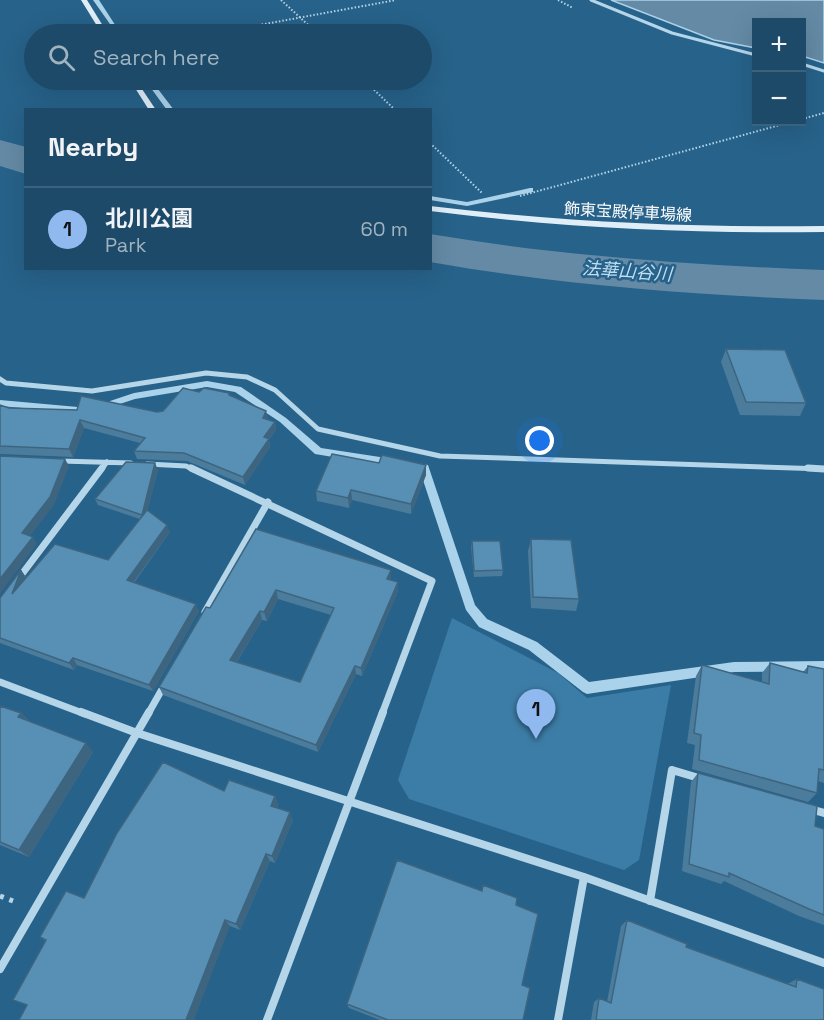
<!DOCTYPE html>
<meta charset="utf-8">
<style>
body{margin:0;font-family:"Space Grotesk","Noto Sans JP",sans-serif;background:#25516e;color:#f1f3f6}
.controls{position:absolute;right:18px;top:18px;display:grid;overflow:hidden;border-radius:0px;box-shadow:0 6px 24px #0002}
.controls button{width:54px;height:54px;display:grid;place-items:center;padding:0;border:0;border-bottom:2px solid #3b627c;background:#1d4a68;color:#f1f3f6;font:30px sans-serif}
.you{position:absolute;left:540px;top:441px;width:21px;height:21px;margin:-15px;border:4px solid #fff;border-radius:50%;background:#1a73e8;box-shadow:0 0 0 9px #1a73e833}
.badge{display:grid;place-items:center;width:39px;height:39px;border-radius:50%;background:#90b9f0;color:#111;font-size:20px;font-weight:700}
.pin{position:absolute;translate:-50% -50px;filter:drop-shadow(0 2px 3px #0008)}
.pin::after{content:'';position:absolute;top:32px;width:21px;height:18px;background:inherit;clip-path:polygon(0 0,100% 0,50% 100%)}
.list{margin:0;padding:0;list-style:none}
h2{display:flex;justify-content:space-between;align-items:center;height:78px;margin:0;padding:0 24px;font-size:26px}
h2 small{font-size:20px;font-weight:400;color:#a0b3c0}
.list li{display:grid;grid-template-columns:39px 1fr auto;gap:18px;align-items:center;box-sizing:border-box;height:84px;padding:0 24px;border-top:2px solid #3b627c}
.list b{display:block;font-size:22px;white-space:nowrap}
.list p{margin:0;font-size:20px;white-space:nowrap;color:#a0b3c0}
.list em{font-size:20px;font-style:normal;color:#a0b3c0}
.icon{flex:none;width:33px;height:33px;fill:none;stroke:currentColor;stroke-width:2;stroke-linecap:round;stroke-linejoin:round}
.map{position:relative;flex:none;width:824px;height:1020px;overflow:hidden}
.search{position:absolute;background:#1d4a68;box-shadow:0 6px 24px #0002;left:24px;top:24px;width:408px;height:66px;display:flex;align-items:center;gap:15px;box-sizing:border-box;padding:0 21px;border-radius:33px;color:#a0b3c0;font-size:22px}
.panel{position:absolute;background:#1d4a68;box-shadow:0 6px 24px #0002;left:24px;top:108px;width:408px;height:162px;border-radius:0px}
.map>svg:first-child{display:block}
.green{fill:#3c7da7}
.water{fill:#648aa5;stroke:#aad2ea;stroke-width:1.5}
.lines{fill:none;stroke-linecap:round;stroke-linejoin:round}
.stream{fill:#aad2ea;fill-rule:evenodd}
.river{fill:#648aa5;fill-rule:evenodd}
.path-far1{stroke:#b5d5e9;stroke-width:2;stroke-dasharray:1.5 2;stroke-linecap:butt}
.path{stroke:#b5d5e9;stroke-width:5;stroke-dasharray:4 6;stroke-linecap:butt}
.minor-far3{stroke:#b5d5e9;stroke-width:3}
.minor-far2{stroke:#b5d5e9;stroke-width:5}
.minor-far1{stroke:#b5d5e9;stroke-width:7}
.minor{stroke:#b5d5e9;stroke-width:8}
.secondary{fill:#e0eef8;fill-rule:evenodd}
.wall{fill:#4c7c9c;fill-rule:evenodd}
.shaded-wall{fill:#3e657f}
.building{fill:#5890b5;stroke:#3e657f;stroke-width:1.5;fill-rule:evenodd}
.labels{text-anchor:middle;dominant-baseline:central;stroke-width:5;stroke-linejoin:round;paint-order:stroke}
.far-street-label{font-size:16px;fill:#fff;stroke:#27628a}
.far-water-label{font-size:18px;font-style:italic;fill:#c1def1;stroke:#27628a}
</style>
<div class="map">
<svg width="824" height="1020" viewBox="0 0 824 1020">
<rect width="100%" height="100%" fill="#27628a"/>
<path class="green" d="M452,618L558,673L587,698L671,685L639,860L624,870L409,799L398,780Z"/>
<path class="water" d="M611,0H824V63L802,56V22H756V48L714,40Z"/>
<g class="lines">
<path class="stream" d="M93,0H99L121,34H117Z
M145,80H151L174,110H167Z
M530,188H533V192L467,206L430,200V196L467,202Z
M207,381L241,387L286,418L321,448L393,459L398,463L393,467L315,454L280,422L235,392L207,387L135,399L89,414L0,406V400L89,408L134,393Z
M417,463L428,465L429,468L475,605L487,619L537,642L589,682L734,662L824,661V671L734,672L587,694L583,692L529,650L479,627L466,610L420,471L413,470L412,467Z"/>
<path class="river" d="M0,140L26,147V174L0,166Z
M430,234C561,256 692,265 824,270V300C692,295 561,285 430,262Z"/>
<path class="path-far1" d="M281,0L318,34
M558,0L573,8
M210,34L396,0
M364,80L395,110
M802,119L824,113
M430,143L482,193
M520,196L791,122"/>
<path class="path" d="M0,896L13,901"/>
<path class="minor-far3" d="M591,0L672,33L756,55
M802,64L824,71"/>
<path class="minor-far2" d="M0,379L6,383L92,391L206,373L247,377L275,390L318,429L440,456L824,469
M60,461L131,463
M147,464L186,466L194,470
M101,470L107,462"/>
<path class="minor-far1" d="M191,468L432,581L382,714
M808,468L824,469
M19,578L102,468
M205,612L268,502
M0,682L85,714
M148,714L165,684"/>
<path class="minor" d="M81,712L137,733L584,877L824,963
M810,809L824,813
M650,901L672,770L702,779
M0,969L149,712
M267,1020L383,712
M558,1020L584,877"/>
<path class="secondary" d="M81,0H87L108,34H102Z
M130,80H136L156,110H149Z
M430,206C562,222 692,228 824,226V232C692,234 562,228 430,211Z"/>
</g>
<path class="wall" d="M726,349L806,403L800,416L740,415L721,362Z
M199,392L229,393L230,396L267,420L275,422L276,430L269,440L270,447L245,485L187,461L137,459L134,451L140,443L84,428L73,457L0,454V405L9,408L157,412L163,411Z
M158,470L147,511L170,532L134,583L199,611L153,691L77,665L74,670L0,643V598L21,570L26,577L108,560L140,519L98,505L95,499Z
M426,475L411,514L352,500L349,508L317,501L316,491Z
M256,529L391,570V580L398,591L362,676L356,674L318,752L163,695L159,687L210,608ZM278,599L331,615L300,682L237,662L262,620L267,621Z
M531,539L579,599L576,611L531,608L528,551Z
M472,541L503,570L502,576L474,577L471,547Z
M770,663L803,672L808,666L824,669V783L818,781L817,793L808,802L692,769L695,745L687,743L696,676L702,665L762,682V673Z
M0,706L21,713L29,721L93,752L29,857L0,845Z
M698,773L815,826L824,829V925L799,916L724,881L721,884L682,871L691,782Z
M224,791L275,796L278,804L277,808L293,820L275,863L270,861L240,930L230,926L27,1005L45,941L40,937L84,898Z
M516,905L522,985L523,1020H380L349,1008L347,1004Z
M627,920L686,947L787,984L797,979L824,1020H591L594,1002L599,998L607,1002L621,926Z"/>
<path class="shaded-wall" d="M266,411L268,419L263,418Z
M80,420L84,428L73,457L69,449Z
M275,422L276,430L269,440L270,447L245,485L243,477L264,437Z
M65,459L69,466L54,505L26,541L22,533Z
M155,463L158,470L145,521L142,515Z
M426,465V475L411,514V504Z
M351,490L352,500L349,508L348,498Z
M167,525L170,532L130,587L127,580Z
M33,537L37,544L0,594V579Z
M21,570L26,578L12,594Z
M391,570V579L387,588V579Z
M398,582V591L362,676L361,668Z
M276,590L278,599L267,621L264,612Z
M196,604L199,611L153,691L149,685Z
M260,611L262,620L233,668L230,660Z
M73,658L77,665L74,670L69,663Z
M355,666L356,674L318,752L316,745Z
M21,713L30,722L18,717Z
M86,743L93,752L29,857L19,850Z
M275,796L278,804L275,814L271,806Z
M290,812L293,820L275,863L272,856Z
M266,854L270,861L240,930L236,924Z
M225,920L230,926L194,1020H186Z"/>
<path class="building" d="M726,349L785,350L806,403L746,402Z
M183,388L199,392L204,388L229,393V395L266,411L263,418L275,422L264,437L269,439L243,477L184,453L134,451L145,438L80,420L69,449L0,446V405L9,408L77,410L81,396L157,412L163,411Z
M332,454L379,463L382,455L426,465L411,504L351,490L348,498L316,491Z
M0,456L65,459L50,497L22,533L33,537L0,579Z
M126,462L155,463L142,515L95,499Z
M147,510L167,525L127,580L196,604L149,685L73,658L69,663L0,638V598L21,570L12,594L55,544L108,560Z
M256,529L391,570L387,579L398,582L361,668L355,666L316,745L159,687L206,607L210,608ZM276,590L334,608L300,682L230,660L260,611L264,612Z
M531,539L571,540L579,599L533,597Z
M472,541H500L503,570L474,571Z
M770,663L807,673L808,666L824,669V770L819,769L817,793L699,760L701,735L694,733L702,665L769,684Z
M0,706L21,713L18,717L86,743L19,850L0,842Z
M163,762L224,791L229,780L275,796L271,806L290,812L272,856L266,854L236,924L225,920L186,1020H19L27,1005L13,1000L46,940L40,937L66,891L84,898L117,833Z
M698,773L817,806L815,826L824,829V915L809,909L729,873V877L689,864Z
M397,860L482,891L483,885L517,898L516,905L538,914L522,985L530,988L523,1020H388L347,1004Z
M627,920L687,944L686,947L796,987L797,979L824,989V1020H596L599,998L611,1003Z"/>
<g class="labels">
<g class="far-street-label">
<text transform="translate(628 212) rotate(3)">飾東宝殿停車場線</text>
</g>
<g class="far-water-label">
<text transform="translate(627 271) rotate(4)">法華山谷川</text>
</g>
</g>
</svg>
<div class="controls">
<button>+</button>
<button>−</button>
</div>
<div class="you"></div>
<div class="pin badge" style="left:536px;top:739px">1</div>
<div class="search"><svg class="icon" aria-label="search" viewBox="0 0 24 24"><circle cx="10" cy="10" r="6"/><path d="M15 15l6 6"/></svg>Search here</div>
<section class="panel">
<h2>Nearby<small></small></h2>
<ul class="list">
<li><span class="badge">1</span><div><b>北川公園</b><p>Park</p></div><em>60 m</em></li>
</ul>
</section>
</div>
